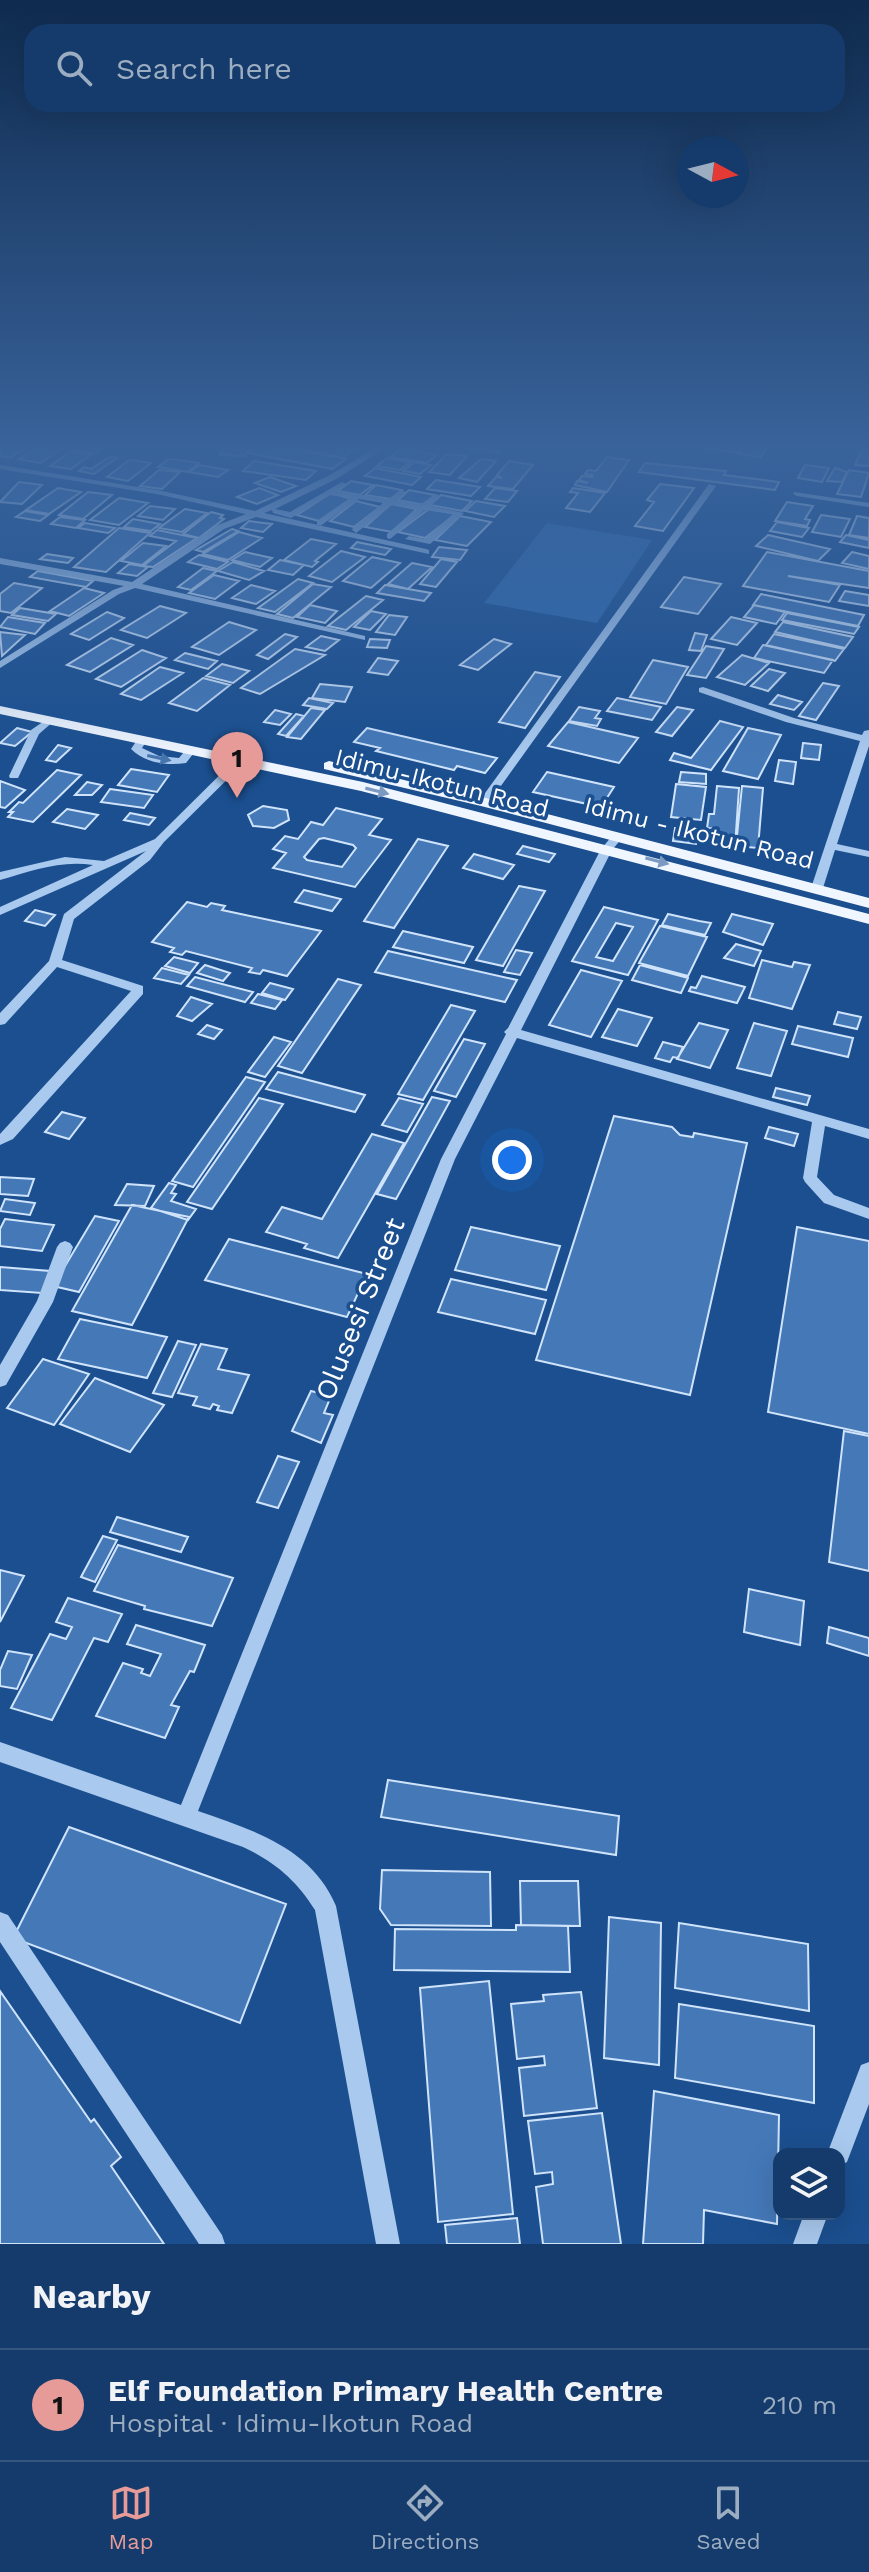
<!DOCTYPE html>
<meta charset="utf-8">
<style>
body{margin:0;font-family:"Work Sans",sans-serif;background:#214673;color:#f1f3f6}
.controls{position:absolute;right:24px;bottom:24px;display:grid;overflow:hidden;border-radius:16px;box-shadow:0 8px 32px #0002}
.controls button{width:72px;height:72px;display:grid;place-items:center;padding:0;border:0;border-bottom:2px solid #33557e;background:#143b6b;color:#f1f3f6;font:40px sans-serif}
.compass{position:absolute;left:677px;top:136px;width:72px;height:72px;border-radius:50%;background:#143b6b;box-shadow:0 8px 32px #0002;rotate:97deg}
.you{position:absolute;left:512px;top:1160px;width:28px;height:28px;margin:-20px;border:6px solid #fff;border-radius:50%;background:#1a73e8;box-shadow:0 0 0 12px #1a73e833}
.badge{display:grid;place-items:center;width:52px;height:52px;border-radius:50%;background:#e69b98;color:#111;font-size:26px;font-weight:700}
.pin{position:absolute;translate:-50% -66px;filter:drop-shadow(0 2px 4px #0008)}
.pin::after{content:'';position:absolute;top:42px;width:28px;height:24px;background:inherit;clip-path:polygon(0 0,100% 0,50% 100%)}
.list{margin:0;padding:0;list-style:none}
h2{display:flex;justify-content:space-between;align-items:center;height:104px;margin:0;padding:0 32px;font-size:34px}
h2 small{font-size:26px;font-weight:400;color:#9dadc1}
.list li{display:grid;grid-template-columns:52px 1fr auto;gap:24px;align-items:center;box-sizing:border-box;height:112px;padding:0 32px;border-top:2px solid #33557e}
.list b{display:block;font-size:30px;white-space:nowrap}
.list p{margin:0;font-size:26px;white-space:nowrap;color:#9dadc1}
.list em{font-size:26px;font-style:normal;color:#9dadc1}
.icon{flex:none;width:44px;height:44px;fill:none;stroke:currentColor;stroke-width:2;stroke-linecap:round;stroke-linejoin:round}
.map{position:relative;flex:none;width:869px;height:2244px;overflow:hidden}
.search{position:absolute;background:#143b6b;box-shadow:0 8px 32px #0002;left:24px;right:24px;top:24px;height:88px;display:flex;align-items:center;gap:20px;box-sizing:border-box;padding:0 28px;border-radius:24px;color:#9dadc1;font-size:30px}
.sheet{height:216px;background:#143b6b}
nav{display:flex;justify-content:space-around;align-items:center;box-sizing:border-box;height:112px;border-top:2px solid #33557e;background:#143b6b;font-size:22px;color:#9dadc1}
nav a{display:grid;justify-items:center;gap:4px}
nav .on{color:#e69b98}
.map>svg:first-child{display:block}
.green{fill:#2e69ad}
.building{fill:#4478b7;stroke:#cfe3fa;stroke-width:2;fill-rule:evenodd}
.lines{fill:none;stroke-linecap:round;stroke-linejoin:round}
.minor{fill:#a9c9ee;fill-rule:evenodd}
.major{fill:#f0f6ff;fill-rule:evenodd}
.oneway{fill:#4674ac}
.oneway2{fill:#7b9ac1}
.labels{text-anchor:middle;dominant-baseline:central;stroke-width:7;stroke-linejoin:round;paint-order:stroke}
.far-street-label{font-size:24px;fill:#fff;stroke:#1b4f8f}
.street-label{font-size:28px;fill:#fff;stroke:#1b4f8f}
</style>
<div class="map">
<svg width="869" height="2244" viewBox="0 0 869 2244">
<rect width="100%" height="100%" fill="#1b4f8f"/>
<path class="green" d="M547,523L652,540L597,623L484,603Z"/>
<path class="building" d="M10,444H31L10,458L0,456V451Z
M77,444H78L103,448L96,454L69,449Z
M259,444H266L346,459L332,469L248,453Z
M294,444H323L353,450L343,458L290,447Z
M709,444H734L743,445L740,453L706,449Z
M745,444H769L761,457L739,454Z
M40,446L62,449L40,463L19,459Z
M224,448L249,449L245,456L220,455Z
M401,448L437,455L427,463L391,457Z
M862,449L869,450V466L855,465Z
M71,451L92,454L71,469L50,466Z
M447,454L467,456L450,475L429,472Z
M109,457L117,458L94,474L79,471L84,467L91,469Z
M607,457L629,460L607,492L575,485L577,481L588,483L579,480L582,476L592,477L593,475L585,474L588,470L596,471Z
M387,458L410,462L400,470L377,466Z
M169,459L199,463L188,472L158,467Z
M481,459L496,461L477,482L459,478Z
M129,460L151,463L128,481L107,477Z
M254,461L316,471L306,480L243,471Z
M509,461L533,465L513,489L488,486L496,477L502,478L497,475Z
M414,462L431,465L420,474L403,471Z
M645,463L726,471L724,475L779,482L775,490L639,472Z
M200,465L228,470L218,477L189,472Z
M805,465L829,468L822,482L798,478Z
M375,468L421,477L412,485L365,476Z
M835,468L847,472L842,482L827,481Z
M159,470L180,472L162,489L140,486Z
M849,470L869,473L861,497L837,494Z
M270,477L296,486L281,492L255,483Z
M436,480L480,487L471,496L427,489Z
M351,481L373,485L360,495L338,491Z
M19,482L42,485L22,504L0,502Z
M660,484L694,488L663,531L635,526L654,502L647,500Z
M376,485L402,490L391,499L365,495Z
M58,488L81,492L49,514L26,510Z
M259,488L278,495L257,504L237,497Z
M495,488L517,491L508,502L485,499Z
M573,488L605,493L590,512L566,508L578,493L570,492Z
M409,490L435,495L424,505L398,500Z
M88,492L112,495L83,519L59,515Z
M331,493L352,499L319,521L297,515Z
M441,495L472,501L462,511L430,505Z
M119,498L148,503L119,525L90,520Z
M356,501L380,507L354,527L330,521Z
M476,501L505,506L494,517L465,511Z
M787,502L813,506L805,519L810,520L807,526L775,521Z
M391,504L417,509L392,532L365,527Z
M150,506L175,509L163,520L138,516Z
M185,509L207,513L182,532L159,528Z
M429,509L456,514L425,538L398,532Z
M25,511L48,515L40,521L16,517Z
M211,512L223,515L220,518L224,519L199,538L183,534Z
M821,515L850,519L841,537L812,532Z
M460,516L491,522L467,546L435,540Z
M857,516L869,518V538L849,535Z
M60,517L85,520L76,528L51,524Z
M133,519L160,524L151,531L124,527Z
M249,521L272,524L263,532L241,528Z
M777,522L809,528L802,537L770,531Z
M85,523L115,528L108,533L78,528Z
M119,528L150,533L106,572L74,567Z
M232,529L238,531L203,552L196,550Z
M157,530L197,538L153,567L143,566L176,541L150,536Z
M239,532L262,538L228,560L203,554Z
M768,535L830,549L818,561L756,546Z
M846,535L869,540V548L840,542Z
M311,539L336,544L315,561L318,562L312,567L284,560Z
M357,542L391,549L385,555L351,548Z
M143,543L166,546L142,565L121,561Z
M439,547L467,550L460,560L432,557Z
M341,551L365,557L332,582L309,576Z
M245,552L272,558L260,567L232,560Z
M767,552L869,571V588L788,576L840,585L829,602L743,586Z
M852,552L869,556V569L842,563Z
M47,554L73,558L68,563L40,559Z
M199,555L228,562L217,569L188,562Z
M372,557L400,563L371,588L343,581Z
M441,559L457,562L436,587L420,584Z
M280,560L304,565L293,575L268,570Z
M233,562L264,571L249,580L218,571Z
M412,563L432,567L408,589L388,584Z
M129,564L148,567L137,576L118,573Z
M203,568L217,571L191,590L178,587Z
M38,571L93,581L86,587L30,577Z
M214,575L239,581L215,599L189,593Z
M684,577L721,584L698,614L661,607Z
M298,579L313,583L275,612L258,608Z
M14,583L42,588L11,613L0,611V594Z
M313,584L331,587L293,618L277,614Z
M251,585L275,591L256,604L232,598Z
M385,585L431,593L424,601L377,593Z
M84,588L104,593L69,616L50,611Z
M845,591L869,595V606L839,601Z
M761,594L864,615L858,626L753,605Z
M366,596L383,600L346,630L328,626Z
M310,605L337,611L325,623L297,617Z
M754,605L785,612L776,624L744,617Z
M160,606L186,613L147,638L121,630Z
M20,608L56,614L48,621L12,615Z
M371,611L386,614L370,630L354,627Z
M107,612L124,618L89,640L71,634Z
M787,613L859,627L854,634L782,620Z
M389,615L407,617L395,635L376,632Z
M8,617L45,623L35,634L0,627Z
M731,617L757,623L737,645L711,639Z
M229,622L256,630L219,655L192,647Z
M783,622L853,637L845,648L775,632Z
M0,632L25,635L2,656Z
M695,633L707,635L701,651L689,650Z
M285,634L297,637L268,659L257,655Z
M774,634L844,649L835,661L766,645Z
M321,636L339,640L325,651L306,647Z
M111,638L133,645L90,672L67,665Z
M370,639L390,640L387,648L367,647Z
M494,639L511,644L478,670L460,665Z
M763,645L833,660L824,673L754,658Z
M706,646L724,649L706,678L687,675Z
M295,649L325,655L260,694L241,688Z
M142,650L166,658L121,687L96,679Z
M185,653L217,661L208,669L175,660Z
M742,655L769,663L745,685L717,677Z
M378,658L398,661L388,675L368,672Z
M653,660L688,667L666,704L630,697Z
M222,664L249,671L233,683L206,676Z
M160,667L183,673L141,700L121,694Z
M769,669L785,673L768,691L751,686Z
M535,672L560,677L525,728L499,722Z
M203,678L230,685L197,711L169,703Z
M823,683L839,686L816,720L799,716Z
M320,684L352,687L345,702L312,698Z
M778,695L802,702L794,710L770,704Z
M309,698L333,703L327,709L303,705Z
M617,698L661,707L652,720L607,711Z
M579,707L600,711L595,718L601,719L597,726L569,721Z
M677,707L693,710L672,736L656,732Z
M311,708L325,710L301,739L287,737Z
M275,710L291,714L280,725L264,722Z
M296,714L304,716L286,736L278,734Z
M720,721L743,727L711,770L670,760L674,753L691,758Z
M568,722L638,738L619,763L548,746Z
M17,728L32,732L15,746L0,743Z
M367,728L497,758L485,773L457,766L454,770L376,751L380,748L354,742Z
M748,728L781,735L758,779L723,771Z
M803,743L821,745L819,760L801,758Z
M58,745L71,748L56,762L46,760Z
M779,760L796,762L793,784L775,781Z
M131,769L169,775L157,792L118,785Z
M57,770L81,775L33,822L8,817L13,812H9L19,802L23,803Z
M547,772L614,787L601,807L533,792Z
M681,772L706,774V784L679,782Z
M0,781L25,790L5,808L0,807Z
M87,782L102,785L92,795H75Z
M676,784L706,787L701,820L671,817Z
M717,786L739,788L735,847L718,846L719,829L707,828L709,814H714Z
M742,786L763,788L758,848L736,846Z
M110,789L153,795L144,808L101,802Z
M263,806L287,810L289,820L274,828L253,826L248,815Z
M336,808L382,819L369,835L391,840L355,887L273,868L286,853L273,849L285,836L298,839L311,822L323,825ZM324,838L353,845L356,848L342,867L307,860L304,857L319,839Z
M67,809L98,815L85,829L53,822Z
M130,813L155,818L149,825L124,820Z
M675,828L698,831L696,844L673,841Z
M418,839L448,846L394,928L364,921Z
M523,846L555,854L549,862L517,854Z
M474,854L514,865L503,879L463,868Z
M519,886L545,891L503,966L476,960Z
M304,890L341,899L332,911L295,902Z
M187,902L207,907L211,903L225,906L222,910L321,931L287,976L263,970L260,974L249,972L252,968L186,951L182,955L170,952L174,948L152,942Z
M604,907L658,920L628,975L572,961ZM616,923L633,927L613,961L596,957Z
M35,910L55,915L45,926L25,921Z
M668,914L699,921L711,923L705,935L662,925Z
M732,914L773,924L763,945L723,932Z
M660,926L707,937L688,976L639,963Z
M403,931L473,947L464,963L393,947Z
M736,944L761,951L754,966L724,958Z
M516,950L532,953L520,975L504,972Z
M388,951L517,980L505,1002L375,972Z
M174,957L198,963L190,973L165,966Z
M762,960L792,967L794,962L810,965L792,1009L749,998Z
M205,965L230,973L223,981L197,973Z
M640,965L688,978L681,993L632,980Z
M162,968L189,975L181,984L154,978Z
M581,970L622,981L591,1037L549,1025Z
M702,976L745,987L737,1003L689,991L691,987L696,988Z
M195,977L253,992L245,1002L187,986Z
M338,979L361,985L302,1073L278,1066Z
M270,983L293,989L285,1000L262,993Z
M258,994L282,1000L275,1009L251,1003Z
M191,997L212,1004L192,1021L177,1016Z
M451,1005L475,1011L423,1100L398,1094Z
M618,1009L652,1018L637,1046L602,1037Z
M838,1012L861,1017L857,1029L834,1024Z
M699,1023L728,1030L710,1068L677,1059Z
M754,1023L787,1031L771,1076L737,1068Z
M207,1025L222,1030L214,1039L198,1034Z
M798,1026L853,1038L848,1057L792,1044Z
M274,1037L291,1042L265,1077L248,1072Z
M464,1039L485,1044L456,1097L434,1091Z
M663,1042L683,1047L678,1058L673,1057L670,1062L655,1058Z
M278,1072L365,1095L355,1112L266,1089Z
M246,1077L265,1082L193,1187L172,1181Z
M776,1088L810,1096L807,1105L773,1097Z
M432,1097L450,1101L396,1199L377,1194Z
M259,1098L283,1104L212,1209L187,1202Z
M399,1098L423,1104L407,1132L382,1125Z
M62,1112L85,1118L69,1139L45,1132Z
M614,1116L672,1127L680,1135L693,1137L694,1133L747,1143L690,1395L536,1360Z
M769,1127L798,1134L794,1146L765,1138Z
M372,1134L404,1143L338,1258L304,1248L307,1244L266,1232L282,1207L322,1219Z
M0,1177L34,1179L28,1196L0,1194Z
M169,1183L176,1185L171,1193L176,1194L171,1201L196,1209L188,1220L151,1208Z
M127,1184L154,1186L145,1206L115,1205Z
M5,1199L35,1203L30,1215L0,1211Z
M132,1205L189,1217L132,1325L72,1311Z
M95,1216L119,1221L79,1292L53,1286Z
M5,1219L54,1225L42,1251L0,1246V1229Z
M471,1227L560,1246L546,1290L455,1270Z
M797,1227L869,1241V1434L768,1412Z
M229,1239L367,1274L347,1317L205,1280Z
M0,1267L50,1271L42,1293L0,1290Z
M451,1279L546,1300L535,1334L438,1312Z
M80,1319L167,1337L147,1378L58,1359Z
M178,1341L196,1345L172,1397L153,1393Z
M201,1344L227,1349L218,1369L249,1375L232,1413L217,1410L219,1406L213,1404L210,1409L193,1405L197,1397L178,1393Z
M43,1359L89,1374L54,1425L7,1408Z
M95,1378L164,1405L130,1452L60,1424Z
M311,1391L331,1396L324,1413L333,1415L321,1443L292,1431Z
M844,1431L869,1436V1571L829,1562Z
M278,1456L299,1462L278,1508L257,1502Z
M117,1517L188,1537L181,1552L110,1532Z
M103,1536L117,1540L95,1582L81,1577Z
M118,1545L233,1578L212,1626L144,1609L145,1606L94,1591Z
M0,1570L24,1576L0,1622Z
M749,1589L804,1601L800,1645L744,1632Z
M68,1598L122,1614L108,1642L94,1638L52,1720L11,1708L50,1634L66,1639L72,1627L56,1622Z
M136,1625L205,1645L194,1672L190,1671L171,1705L179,1707L165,1738L96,1716L123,1663L143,1669L141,1673L150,1676L161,1654L127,1644Z
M829,1627L869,1638V1656L827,1643Z
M8,1651L32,1655L17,1689L0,1686V1670Z
M388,1780L619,1816L616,1855L381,1817Z
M69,1827L286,1904L240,2023L13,1938Z
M382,1870L490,1872L491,1926L391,1925L380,1909Z
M520,1881H578L580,1926L521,1925Z
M609,1917L661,1923L659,2065L604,2058Z
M679,1923L808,1944L809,2011L675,1988Z
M516,1925L568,1926L570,1972L394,1970L395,1929L516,1930Z
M489,1981L513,2214L438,2222L420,1988Z
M0,1991L91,2122L94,2119L121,2157L111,2166L164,2244H0Z
M581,1992L597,2108L524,2116L519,2068L545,2065L544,2056L517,2059L511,2004L544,2001L543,1995Z
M679,2004L814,2026V2103L675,2078Z
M654,2091L779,2115L777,2224L704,2210L703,2244H643Z
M602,2113L621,2244H543L536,2187L553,2184L552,2172L535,2174L528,2121Z
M517,2218L520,2244H447L445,2225Z"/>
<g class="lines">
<path class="minor" d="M382,444H392L336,479L275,509L290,512L342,482L346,484L337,491L388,499L402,490L406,492L397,500L421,504L436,494L440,496L430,506L464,513L430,544L405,539L409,536L425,539L453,514L425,510L390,539L387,538V534L417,509L392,505L356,533L352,530L353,528L383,503L359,499L320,526L317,525V521L350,498L330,495L291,518L273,513L272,510L264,513L426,549L429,550V554L256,517L224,529L142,584L365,636V640L135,588L119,594L0,668V661L113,590L124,586L0,564V558L132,582L218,525L246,514L157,494L0,469V465L157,490L255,511L330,475Z
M440,444H462L502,452L498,454Z
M709,484L716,486L488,804H480V800Z
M794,492L869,503V507L797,496L793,494Z
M703,687L794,718L862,735L864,731L869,730V746L837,844L869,851V857L835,850L823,888L817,892L811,888L860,741L786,722L699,692V688Z
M50,717L55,720L39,734L19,776L18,778H10L9,776L31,730Z
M143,736L148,739L142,748L159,756L179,758L188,747H196L197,749L186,763C167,766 145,763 131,749L139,737Z
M251,747L256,750L255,752L164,842L150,860L74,919L62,960L143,986V994L13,1139L0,1145V1134L131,991L57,967L5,1024L0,1025V1013L49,961L64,914L146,851L0,915V907L93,865C60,860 32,871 0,880V872L65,857L104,861L155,839L247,748Z
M617,834L623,837L612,850L521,1030L869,1129V1139L825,1126L817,1177L834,1195L869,1208V1219L824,1203L805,1182L803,1178L812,1122L517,1038L455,1159L198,1811C253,1830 312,1848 336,1906L400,2244H376L315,1910C296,1880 275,1862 243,1847L0,1762V1742L181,1805L441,1159L506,1034L504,1032L508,1028L601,849L613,835Z
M65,1241L70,1243L73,1247L53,1302L6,1385L0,1387V1365L37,1301L57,1247L60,1243Z
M0,1912L8,1915L222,2235L225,2244H199L0,1942Z
M869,2062V2104L847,2162L839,2166V2154H827L861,2065Z
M804,2214H828L817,2244H793Z"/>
<path class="major" d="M0,706L363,782L869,914V924L361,791L0,714Z
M329,761L490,799L869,898V908L481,806L324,769V763Z"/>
</g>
<defs><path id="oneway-solid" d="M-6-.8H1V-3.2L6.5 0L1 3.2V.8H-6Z" transform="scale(2)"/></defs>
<use class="oneway" href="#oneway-solid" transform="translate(159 758) rotate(12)"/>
<g class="oneway2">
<use href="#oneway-solid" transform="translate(377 791) rotate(14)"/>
<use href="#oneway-solid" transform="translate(657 861) rotate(15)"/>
</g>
<linearGradient id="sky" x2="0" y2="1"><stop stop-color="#0f2b4f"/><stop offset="0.59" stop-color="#39639b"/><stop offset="1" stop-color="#39639b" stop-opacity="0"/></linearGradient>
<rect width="869" height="758" fill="url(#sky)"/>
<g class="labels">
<g class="far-street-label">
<text transform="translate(442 783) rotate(14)">Idimu-Ikotun Road</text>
<text transform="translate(699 833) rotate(14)">Idimu - Ikotun Road</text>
</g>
<g class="street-label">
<text transform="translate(360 1309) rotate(-68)">Olusesi Street</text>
</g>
</g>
</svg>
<div class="controls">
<button><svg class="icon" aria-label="layers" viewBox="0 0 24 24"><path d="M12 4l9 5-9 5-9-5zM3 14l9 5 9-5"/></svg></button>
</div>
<svg class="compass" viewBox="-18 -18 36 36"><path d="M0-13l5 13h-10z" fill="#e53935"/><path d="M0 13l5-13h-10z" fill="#9dadc1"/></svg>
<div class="you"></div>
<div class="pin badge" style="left:237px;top:798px">1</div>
<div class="search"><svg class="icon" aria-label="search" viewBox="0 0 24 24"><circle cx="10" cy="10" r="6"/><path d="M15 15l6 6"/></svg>Search here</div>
</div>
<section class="sheet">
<h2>Nearby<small></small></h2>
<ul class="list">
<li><span class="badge">1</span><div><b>Elf Foundation Primary Health Centre</b><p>Hospital · Idimu-Ikotun Road</p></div><em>210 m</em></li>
</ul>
</section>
<nav>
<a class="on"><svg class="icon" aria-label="map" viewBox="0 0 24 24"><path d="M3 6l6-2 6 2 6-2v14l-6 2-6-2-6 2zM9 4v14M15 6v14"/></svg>Map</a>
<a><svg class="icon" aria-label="directions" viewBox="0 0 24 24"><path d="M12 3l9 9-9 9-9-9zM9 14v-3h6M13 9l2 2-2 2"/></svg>Directions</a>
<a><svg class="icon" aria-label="saved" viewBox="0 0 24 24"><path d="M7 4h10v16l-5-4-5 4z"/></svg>Saved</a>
</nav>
